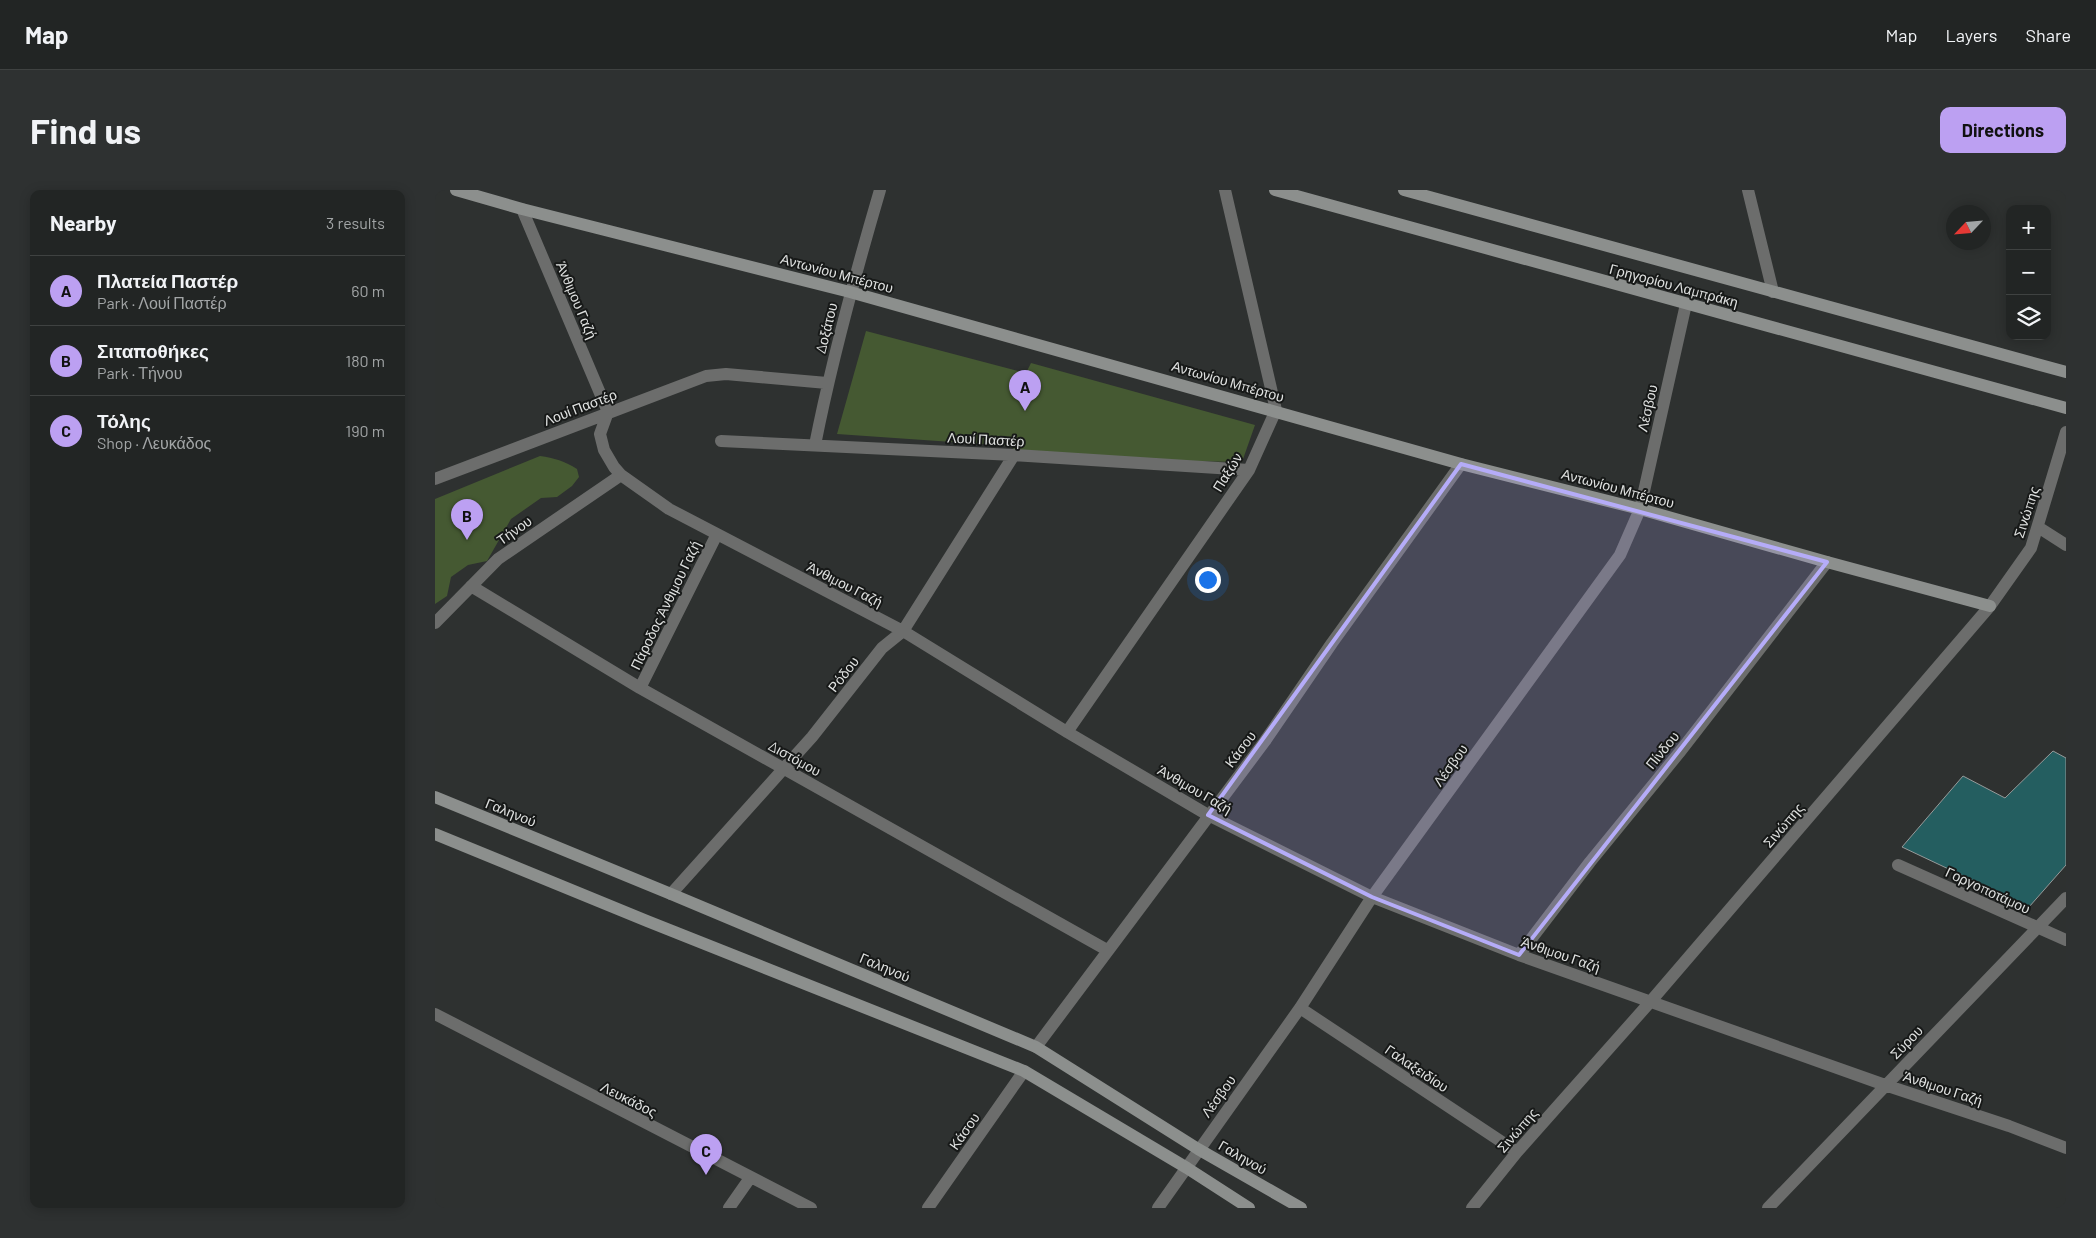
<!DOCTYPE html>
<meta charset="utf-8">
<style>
body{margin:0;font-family:Barlow,sans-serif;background:#2e3131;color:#f1f3f6}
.controls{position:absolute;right:15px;top:15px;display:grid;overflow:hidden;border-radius:10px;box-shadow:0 2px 12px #0003}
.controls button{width:45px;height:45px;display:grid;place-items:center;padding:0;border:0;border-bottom:1px solid #3f4241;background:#222524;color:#f1f3f6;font:25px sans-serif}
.compass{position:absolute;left:1511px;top:15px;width:45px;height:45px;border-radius:50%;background:#222524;box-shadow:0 2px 12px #0003;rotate:244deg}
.you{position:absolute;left:772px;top:389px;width:18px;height:18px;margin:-12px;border:4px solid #fff;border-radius:50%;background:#1a73e8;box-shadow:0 0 0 8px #1a73e833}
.badge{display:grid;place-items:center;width:32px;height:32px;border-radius:50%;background:#bca0f2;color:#111;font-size:16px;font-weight:700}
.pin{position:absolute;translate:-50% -41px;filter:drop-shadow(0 1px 2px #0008)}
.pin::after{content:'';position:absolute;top:26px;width:18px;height:15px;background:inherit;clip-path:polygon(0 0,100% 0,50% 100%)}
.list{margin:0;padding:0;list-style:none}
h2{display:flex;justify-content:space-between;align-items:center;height:65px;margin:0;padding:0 20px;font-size:21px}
h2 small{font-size:16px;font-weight:400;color:#a2a5a6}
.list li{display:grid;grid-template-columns:32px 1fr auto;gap:15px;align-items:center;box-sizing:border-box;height:70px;padding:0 20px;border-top:1px solid #3f4241}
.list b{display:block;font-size:19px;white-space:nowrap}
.list p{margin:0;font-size:16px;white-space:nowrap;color:#a2a5a6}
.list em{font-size:16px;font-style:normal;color:#a2a5a6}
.icon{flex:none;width:28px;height:28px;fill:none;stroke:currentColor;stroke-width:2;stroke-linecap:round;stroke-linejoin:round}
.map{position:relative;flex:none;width:1631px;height:1018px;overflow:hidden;border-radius:10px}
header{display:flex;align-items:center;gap:30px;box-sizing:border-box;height:70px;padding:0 25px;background:#222524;border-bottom:1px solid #3f4241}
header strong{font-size:24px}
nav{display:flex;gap:28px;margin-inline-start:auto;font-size:18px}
.intro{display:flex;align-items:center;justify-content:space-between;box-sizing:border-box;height:120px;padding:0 30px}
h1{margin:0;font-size:35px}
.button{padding:12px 22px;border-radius:10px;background:#bca0f2;color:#111;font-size:18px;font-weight:700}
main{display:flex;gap:30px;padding:0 30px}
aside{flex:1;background:#222524;border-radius:10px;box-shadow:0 2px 12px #0003}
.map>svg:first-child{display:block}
.green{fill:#455932}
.building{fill:#245e60;stroke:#969a9a}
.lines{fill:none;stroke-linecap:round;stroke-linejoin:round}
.street{stroke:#6c6d6c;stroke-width:12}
.secondary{stroke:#8c8f8d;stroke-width:12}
.marked{fill:#b5acf8;fill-opacity:0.2;stroke:#b5acf8;stroke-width:4;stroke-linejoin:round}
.labels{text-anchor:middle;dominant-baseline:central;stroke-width:4;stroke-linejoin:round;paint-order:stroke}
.street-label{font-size:14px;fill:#e0e2e1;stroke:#171918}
</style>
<header>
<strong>Map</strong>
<nav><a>Map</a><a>Layers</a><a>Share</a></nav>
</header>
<div class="intro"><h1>Find us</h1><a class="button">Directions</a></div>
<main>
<aside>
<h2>Nearby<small>3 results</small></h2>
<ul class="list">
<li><span class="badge">A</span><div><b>Πλατεία Παστέρ</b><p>Park · Λουί Παστέρ</p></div><em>60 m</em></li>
<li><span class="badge">B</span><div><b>Σιταποθήκες</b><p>Park · Τήνου</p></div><em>180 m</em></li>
<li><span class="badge">C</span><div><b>Τόλης</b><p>Shop · Λευκάδος</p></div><em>190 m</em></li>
</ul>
</aside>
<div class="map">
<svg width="1631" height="1018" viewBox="0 0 1631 1018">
<rect width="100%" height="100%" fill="#2e3130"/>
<path class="green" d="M431,141L591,183L596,173L820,235L807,272L591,268L575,256L402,244Z
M105,266C119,268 130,271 142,279L144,287L137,296L122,307L106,308L76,329L52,371L33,375L16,387L12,406L0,414V309Z"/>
<path class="building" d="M1618,561L1631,568V675L1594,717L1467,657L1528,586L1570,608Z"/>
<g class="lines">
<path class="street" d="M1313,0L1338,102
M87,19L173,222L165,244L169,260L179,277L186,285L234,319L468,441L632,542L773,625L937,707L1084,765L1450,895L1574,936L1631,958
M286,251L579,265L814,280
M380,255C397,169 420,85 445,0
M0,289L271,186L291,184L392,193
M1603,337L1631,355
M36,396L205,498L672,760
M0,433L63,369L186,285
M205,498L282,344
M632,542L814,280L841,220L790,0
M1463,675L1631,750
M236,704L377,547L447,458L468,441L579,265
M1084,765L1155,672L1244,563L1392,372
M865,818L1082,962
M0,824L376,1018
M601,857L830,551L897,453L1026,274
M294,1018L315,988
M493,1018L589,881
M723,1018L865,818L937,707L1185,365L1205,319L1251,114
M1037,1018L1082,962L1216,811L1555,416L1596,358L1631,242
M1333,1018L1631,708"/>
<path class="secondary" d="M21,0L87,19L415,102L1026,274L1205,319L1392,372L1555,416
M840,0L1631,218
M969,0L1631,182
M0,607L236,704L601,857L763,959L866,1018
M0,644L212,731L589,881L752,978L814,1018"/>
</g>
<path class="marked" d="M1026,274L1392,372L1084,765L937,707L773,625Z"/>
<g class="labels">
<g class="street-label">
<text transform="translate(402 83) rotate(15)">Αντωνίου Μπέρτου</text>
<text transform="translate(1239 95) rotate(15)">Γρηγορίου Λαμπράκη</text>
<text transform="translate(142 110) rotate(67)">Άνθιμου Γαζή</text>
<text transform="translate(391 138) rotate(-76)">Δοξάτου</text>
<text transform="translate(793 191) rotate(16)">Αντωνίου Μπέρτου</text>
<text transform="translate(145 217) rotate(-21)">Λουί Παστέρ</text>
<text transform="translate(1212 218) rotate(-77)">Λέσβου</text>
<text transform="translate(551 249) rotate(3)">Λουί Παστέρ</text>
<text transform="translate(792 282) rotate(-58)">Παξών</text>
<text transform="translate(1183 298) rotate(15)">Αντωνίου Μπέρτου</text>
<text transform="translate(1591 322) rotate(-72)">Σινώπης</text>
<text transform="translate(79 340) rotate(-35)">Τήνου</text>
<text transform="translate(410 394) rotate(27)">Άνθιμου Γαζή</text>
<text transform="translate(230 415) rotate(-64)">Πάροδος Άνθιμου Γαζή</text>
<text transform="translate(408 484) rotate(-52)">Ρόδου</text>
<text transform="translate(805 559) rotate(-53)">Κάσου</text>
<text transform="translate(1227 560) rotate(-51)">Πίνδου</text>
<text transform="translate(360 568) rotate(29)">Διστόμου</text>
<text transform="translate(1015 575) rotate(-54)">Λέσβου</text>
<text transform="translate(760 599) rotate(30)">Άνθιμου Γαζή</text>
<text transform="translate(76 622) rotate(22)">Γαληνού</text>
<text transform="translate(1348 635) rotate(-49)">Σινώπης</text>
<text transform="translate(1553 700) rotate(25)">Γοργοποτάμου</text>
<text transform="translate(1126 764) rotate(19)">Άνθιμου Γαζή</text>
<text transform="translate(450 777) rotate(23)">Γαληνού</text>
<text transform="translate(1471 852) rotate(-46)">Σύρου</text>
<text transform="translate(982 878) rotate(34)">Γαλαξειδίου</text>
<text transform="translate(1508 898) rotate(18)">Άνθιμου Γαζή</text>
<text transform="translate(783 906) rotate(-54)">Λέσβου</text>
<text transform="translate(194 909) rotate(27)">Λευκάδος</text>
<text transform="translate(1082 940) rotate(-49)">Σινώπης</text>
<text transform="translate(529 941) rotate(-55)">Κάσου</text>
<text transform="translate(808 967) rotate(30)">Γαληνού</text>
</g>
</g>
</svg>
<div class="controls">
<button>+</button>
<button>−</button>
<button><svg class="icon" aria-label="layers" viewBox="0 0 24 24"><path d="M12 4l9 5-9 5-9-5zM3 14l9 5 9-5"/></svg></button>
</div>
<svg class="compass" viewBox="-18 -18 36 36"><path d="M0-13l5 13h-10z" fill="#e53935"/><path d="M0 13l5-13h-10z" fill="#a2a5a6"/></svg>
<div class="you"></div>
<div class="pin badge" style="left:590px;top:221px">A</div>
<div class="pin badge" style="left:32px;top:350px">B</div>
<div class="pin badge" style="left:271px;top:985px">C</div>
</div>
</main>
